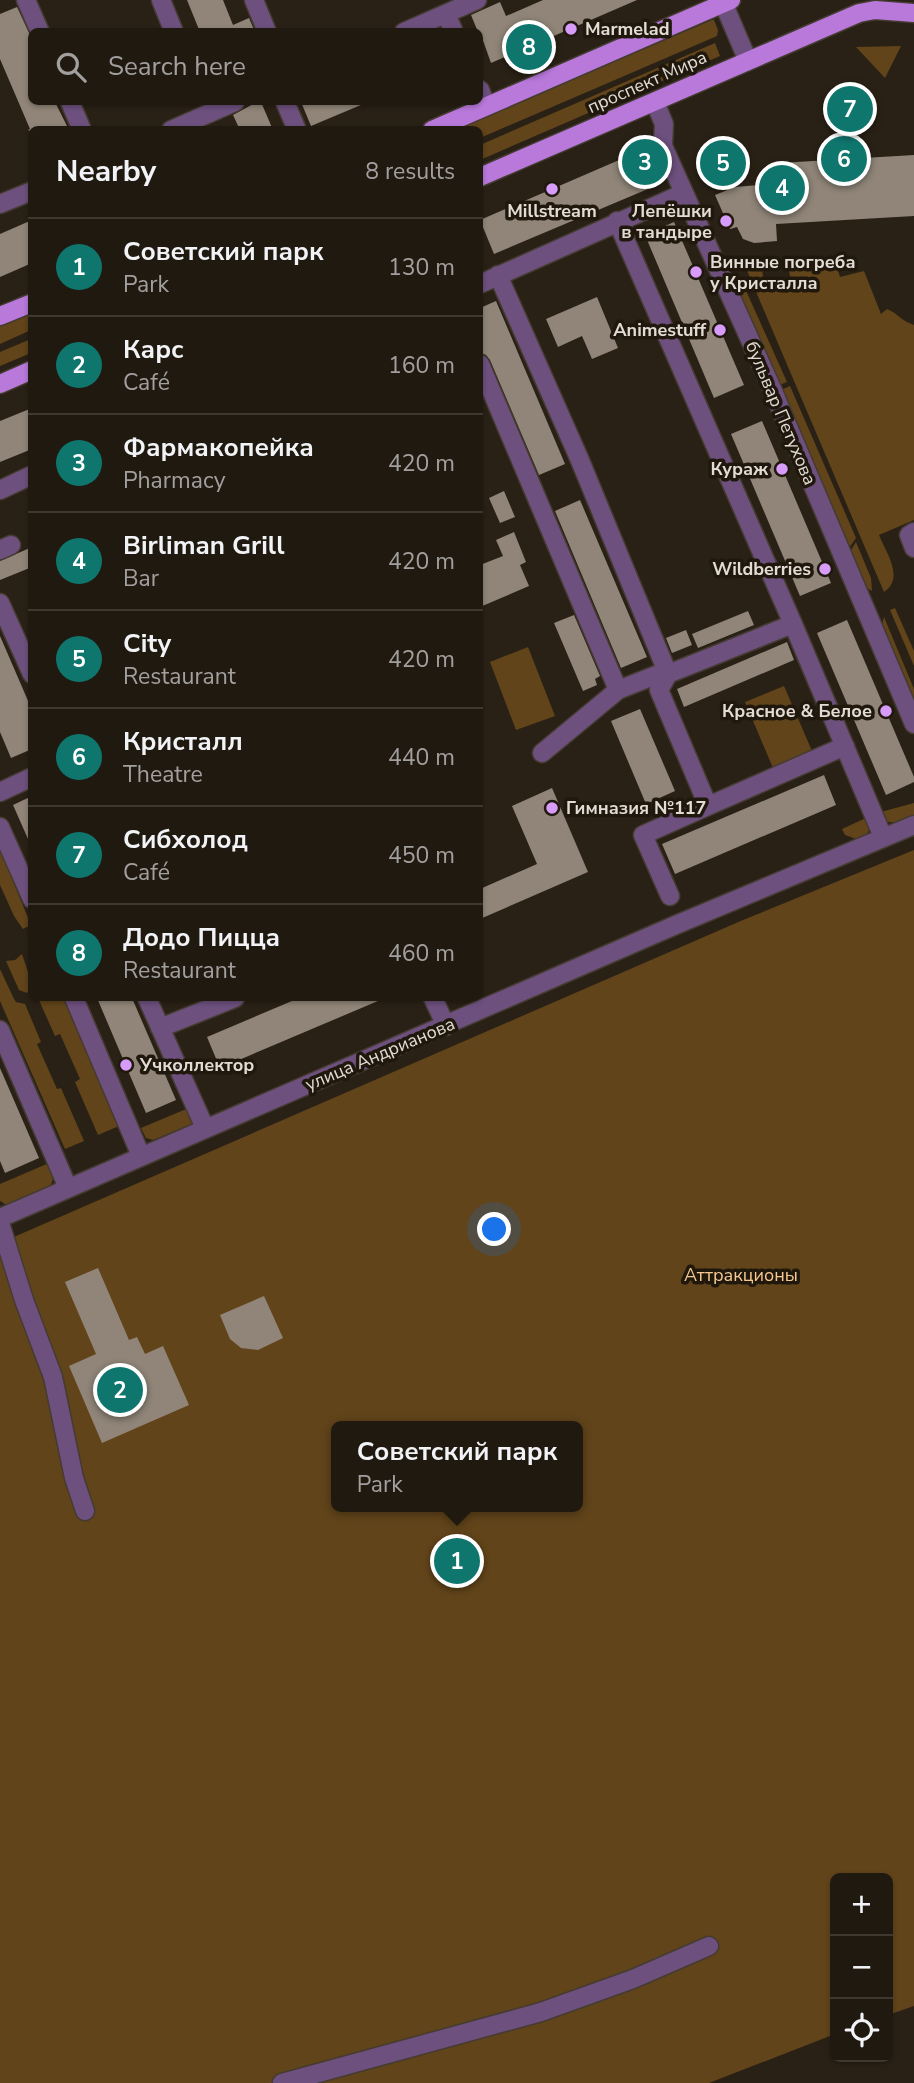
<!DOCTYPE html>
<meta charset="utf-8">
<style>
body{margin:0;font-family:"Nunito Sans",sans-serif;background:#2d261e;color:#f1f3f6}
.controls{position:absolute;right:21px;bottom:21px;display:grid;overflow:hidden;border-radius:10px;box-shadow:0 2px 5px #0004}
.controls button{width:63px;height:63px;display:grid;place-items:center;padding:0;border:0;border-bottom:2px solid #3d3830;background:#201910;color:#f1f3f6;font:35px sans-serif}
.you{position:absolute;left:495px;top:1230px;width:24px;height:24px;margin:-18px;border:5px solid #fff;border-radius:50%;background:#1a73e8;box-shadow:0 0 0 10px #1a73e833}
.badge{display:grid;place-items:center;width:46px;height:46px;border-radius:50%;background:#0f766e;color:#fff;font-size:23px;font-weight:700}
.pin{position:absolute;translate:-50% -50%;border:4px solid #fff;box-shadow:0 2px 7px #0006}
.popup{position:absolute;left:331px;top:1421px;width:252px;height:91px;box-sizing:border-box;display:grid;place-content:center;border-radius:10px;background:#201910;filter:drop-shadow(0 2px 5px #0005);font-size:23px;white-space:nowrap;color:#a2a09f}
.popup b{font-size:26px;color:#f1f3f6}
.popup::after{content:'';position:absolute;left:50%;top:100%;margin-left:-14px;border:14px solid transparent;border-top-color:#201910}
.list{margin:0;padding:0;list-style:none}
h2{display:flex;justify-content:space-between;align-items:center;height:91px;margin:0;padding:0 28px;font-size:30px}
h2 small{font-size:23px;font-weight:400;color:#a2a09f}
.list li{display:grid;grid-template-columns:46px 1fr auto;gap:21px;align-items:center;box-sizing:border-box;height:98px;padding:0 28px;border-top:2px solid #3d3830}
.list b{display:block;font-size:26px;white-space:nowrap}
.list p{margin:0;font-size:23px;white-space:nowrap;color:#a2a09f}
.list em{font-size:23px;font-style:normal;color:#a2a09f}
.icon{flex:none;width:38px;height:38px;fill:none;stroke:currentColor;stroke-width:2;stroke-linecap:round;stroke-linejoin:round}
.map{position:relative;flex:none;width:914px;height:2083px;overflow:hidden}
.search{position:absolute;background:#201910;box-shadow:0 2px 5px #0004;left:28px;top:28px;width:455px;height:77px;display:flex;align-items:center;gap:18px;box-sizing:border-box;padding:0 24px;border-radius:10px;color:#a2a09f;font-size:26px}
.panel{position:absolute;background:#201910;box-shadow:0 2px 5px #0004;left:28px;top:126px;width:455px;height:875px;border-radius:10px}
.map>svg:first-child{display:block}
.green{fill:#61441a;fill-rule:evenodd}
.building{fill:#908578}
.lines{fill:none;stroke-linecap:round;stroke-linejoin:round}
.minor-casing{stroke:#443b31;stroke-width:21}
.major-casing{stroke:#443b31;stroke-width:21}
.minor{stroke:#6d507e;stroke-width:18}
.major{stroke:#b879db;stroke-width:18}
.poi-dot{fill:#d79bf9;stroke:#20180d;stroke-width:2.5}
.labels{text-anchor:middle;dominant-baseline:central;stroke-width:7;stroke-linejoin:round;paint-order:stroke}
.poi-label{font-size:18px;font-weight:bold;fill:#e2dcd5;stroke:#20180d;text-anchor:end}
.street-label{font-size:18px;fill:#e2dcd5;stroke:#20180d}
.park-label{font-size:18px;fill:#f7c990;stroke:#20180d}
</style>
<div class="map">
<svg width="914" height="2083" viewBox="0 0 914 2083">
<rect width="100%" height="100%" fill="#2a2116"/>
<path class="green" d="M712,20H714L718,30L717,36L480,138V130L457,129Z
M715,43L720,56L480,160V145Z
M901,46L885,78L856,47Z
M835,262L840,277L864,271L881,314L887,309C899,314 901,321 914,325V520L879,535C886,553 905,578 884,592L745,266L750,265L762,268L764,285L791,283L789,270Z
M737,273L739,275L787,382L777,386L732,281V276Z
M31,312V330L0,344V326Z
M31,339V353L0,366V352Z
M790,386L856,538L849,548L779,391Z
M856,542L871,578L872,591L865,587L849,553Z
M895,608L914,651V666L890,610Z
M884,617L914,689V705L881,629Z
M528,647L555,716L516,730L490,662Z
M784,686L812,751L773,768L745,702Z
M914,803V816C900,822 888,828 877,813Z
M868,817L871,827L867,834L856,839L845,835L842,829Z
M0,850L31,925L23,929L14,916L0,885Z
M914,850V2006L888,2015V1878H835V2034L709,2083H0V1243L743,920ZM336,1426H578V1507H336Z
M22,954L31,981V988L27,993L19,990L6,961L15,960Z
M0,969L14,999L16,1002L25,1004L41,1042L37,1044L57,1089L61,1088L84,1141L65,1149L0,1001Z
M38,998H63L119,1126L98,1135L75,1082L80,1079L60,1034L55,1036Z
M191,1107L194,1123L153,1140L146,1138L141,1128Z
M49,1163L54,1175L51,1185L10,1204H5L0,1201V1184Z"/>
<path class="building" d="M187,0H223L233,25L249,18L255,32H200Z
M543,0H637L491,63L480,32H478L471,15L500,2L506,16Z
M17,7L32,39V102H55L69,130H32V132L28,130L30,129L0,59V14Z
M257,102H261L273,130H240L233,115Z
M301,102H368L311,126Z
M640,151L655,186L494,254L480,220Z
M914,155V216L776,224L777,241L754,243L743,239L737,227L730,229L715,195L735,187L782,183L780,163Z
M32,220V263L0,277V234Z
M674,222L744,385L714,398L645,235Z
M597,297L618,348L592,359L582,336L558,347L546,319Z
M496,301L565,464L539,475L490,360L486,355L481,353L480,349V308Z
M32,408V449L0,462V421Z
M762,421L831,583L800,596L731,434Z
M504,491L515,517L500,523L489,498Z
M580,500L647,657L621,668L555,511Z
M514,532L526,562L520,565L529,586L480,607V565L503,556L496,540Z
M32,547V567L0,580V561Z
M748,611L754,625L698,648L692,634Z
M574,615L600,676L595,679L597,685L583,691L554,623Z
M847,620L914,777V782L886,795L817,633Z
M686,630L692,645L672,653L666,638Z
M0,636L32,710V749L11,758L0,732Z
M787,642L794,660L684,707L677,689Z
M640,709L675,791L646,804L611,721Z
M824,775L836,805L675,874L662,844Z
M552,788L588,872L480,919V889L537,864L512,806Z
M32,796V848L13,805Z
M97,998H132L176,1100L146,1113Z
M299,998H385L220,1068L207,1037Z
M0,1068L39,1158L5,1173L0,1161Z
M98,1268L129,1340L137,1337L145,1354L163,1346L189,1405L102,1443L69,1366L96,1354L65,1282Z
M264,1296L283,1338L258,1350L241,1348L230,1339L220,1315Z"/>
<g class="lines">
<defs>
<path id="minor" d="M26,0L40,32
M161,0L174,32
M254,0L267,32
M722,0L748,61
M446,14L454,32
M404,32L477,0
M480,90L486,106
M70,102L82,130
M285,102L297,130
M655,102L664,124L663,146L773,391L914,724
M171,130L235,102
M0,204L32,191
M617,221L793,624L883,837
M498,275L579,458L668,674L659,690L708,806L643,835L670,896
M480,284L684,193
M480,364L618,690
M0,490L32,475
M914,532L909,535L914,548
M0,550L11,545
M0,603L32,674
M542,753L618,690L656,675L668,674L793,624
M0,792L32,777
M708,806L845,746
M0,827L32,899
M74,998L141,1156
M147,998L205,1128
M433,998L446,1026
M160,1028L235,998
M0,1030L68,1188
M0,1218L678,924L914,825
M0,1223L24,1300L53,1377L74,1478L85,1511
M282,2083L541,2012L633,1979L709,1946"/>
<path id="major" d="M432,130L731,0
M480,177L859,13L875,10L914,13
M0,316L32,303
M0,384L32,370"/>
</defs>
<use href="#minor" class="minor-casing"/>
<use href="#major" class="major-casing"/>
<use href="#minor" class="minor"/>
<use href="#major" class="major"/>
</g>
<g class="poi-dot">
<circle cx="571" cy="29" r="7"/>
<circle cx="552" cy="189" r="7"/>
<circle cx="726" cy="221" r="7"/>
<circle cx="696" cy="272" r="7"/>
<circle cx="720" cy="330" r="7"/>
<circle cx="782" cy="469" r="7"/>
<circle cx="825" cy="569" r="7"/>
<circle cx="886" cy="711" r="7"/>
<circle cx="552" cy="808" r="7"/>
<circle cx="126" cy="1065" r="7"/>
</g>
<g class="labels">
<g class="poi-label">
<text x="585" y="29" text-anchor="start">Marmelad</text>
<text x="552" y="211" text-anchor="middle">Millstream</text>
<text x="712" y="211">Лепёшки<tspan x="712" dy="21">в тандыре</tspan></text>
<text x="710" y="262" text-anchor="start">Винные погреба<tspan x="710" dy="21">у Кристалла</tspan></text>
<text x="706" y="330">Animestuff</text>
<text x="768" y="469">Кураж</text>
<text x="811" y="569">Wildberries</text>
<text x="872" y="711">Красное &amp; Белое</text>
<text x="566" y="808" text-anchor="start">Гимназия №117</text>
<text x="140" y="1065" text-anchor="start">Учколлектор</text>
</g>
<g class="street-label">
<text transform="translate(647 82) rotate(-24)">проспект Мира</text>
<text transform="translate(781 413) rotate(67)">бульвар Петухова</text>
<text transform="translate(380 1054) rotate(-23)">улица Андрианова</text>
</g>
<g class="park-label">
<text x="741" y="1275">Аттракционы</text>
</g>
</g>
</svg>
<div class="controls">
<button>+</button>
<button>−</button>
<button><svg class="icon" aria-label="locate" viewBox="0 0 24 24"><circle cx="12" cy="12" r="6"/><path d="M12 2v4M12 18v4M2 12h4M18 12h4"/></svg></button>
</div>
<div class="you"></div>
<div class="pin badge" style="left:457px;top:1561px">1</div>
<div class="popup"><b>Советский парк</b>Park</div>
<div class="pin badge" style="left:120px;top:1390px">2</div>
<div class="pin badge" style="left:645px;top:162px">3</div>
<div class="pin badge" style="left:782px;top:188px">4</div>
<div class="pin badge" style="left:723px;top:163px">5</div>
<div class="pin badge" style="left:844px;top:159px">6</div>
<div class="pin badge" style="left:850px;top:109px">7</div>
<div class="pin badge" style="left:529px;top:47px">8</div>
<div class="search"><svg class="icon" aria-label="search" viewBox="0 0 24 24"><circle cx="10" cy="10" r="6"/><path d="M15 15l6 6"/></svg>Search here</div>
<section class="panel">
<h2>Nearby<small>8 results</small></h2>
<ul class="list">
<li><span class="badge">1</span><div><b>Советский парк</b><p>Park</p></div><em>130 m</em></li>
<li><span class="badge">2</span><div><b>Карс</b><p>Café</p></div><em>160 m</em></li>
<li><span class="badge">3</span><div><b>Фармакопейка</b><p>Pharmacy</p></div><em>420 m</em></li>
<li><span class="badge">4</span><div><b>Birliman Grill</b><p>Bar</p></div><em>420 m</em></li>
<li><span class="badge">5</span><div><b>City</b><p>Restaurant</p></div><em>420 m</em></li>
<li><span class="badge">6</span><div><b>Кристалл</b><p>Theatre</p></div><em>440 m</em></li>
<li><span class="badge">7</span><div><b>Сибхолод</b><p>Café</p></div><em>450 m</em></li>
<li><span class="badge">8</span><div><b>Додо Пицца</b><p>Restaurant</p></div><em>460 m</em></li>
</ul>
</section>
</div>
